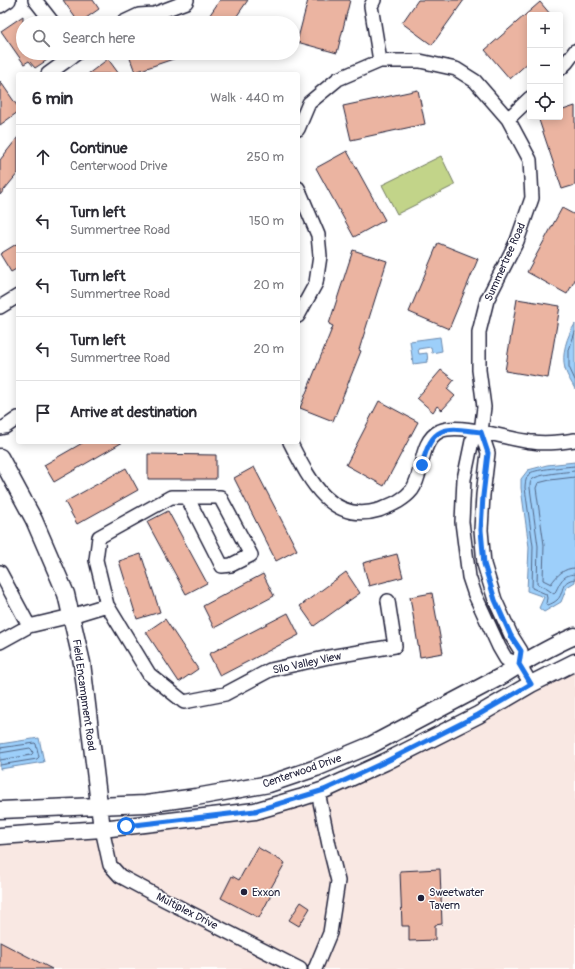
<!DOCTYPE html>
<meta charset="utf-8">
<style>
body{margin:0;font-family:Pangolin,sans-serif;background:#f2f2f3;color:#2b2b33}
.controls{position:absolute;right:12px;top:12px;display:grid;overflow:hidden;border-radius:4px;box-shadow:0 2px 10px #0003}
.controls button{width:36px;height:36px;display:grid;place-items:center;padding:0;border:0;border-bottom:1px solid #e1e1e2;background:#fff;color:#2b2b33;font:20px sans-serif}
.stop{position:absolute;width:12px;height:12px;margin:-9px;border:3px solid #1a73e8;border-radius:50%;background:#fff}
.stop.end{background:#1a73e8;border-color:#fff;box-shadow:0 1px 4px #0008}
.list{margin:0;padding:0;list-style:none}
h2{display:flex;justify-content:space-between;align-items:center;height:52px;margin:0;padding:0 16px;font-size:17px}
h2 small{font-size:13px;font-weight:400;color:#7c7c81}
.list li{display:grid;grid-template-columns:26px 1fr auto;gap:12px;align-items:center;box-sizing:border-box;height:64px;padding:0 16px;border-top:1px solid #e1e1e2}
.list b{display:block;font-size:15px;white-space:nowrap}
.list p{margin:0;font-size:13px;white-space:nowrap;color:#7c7c81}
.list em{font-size:13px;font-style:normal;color:#7c7c81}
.icon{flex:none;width:22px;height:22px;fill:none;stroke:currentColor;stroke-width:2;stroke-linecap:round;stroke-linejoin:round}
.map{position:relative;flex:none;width:575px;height:969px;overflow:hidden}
.search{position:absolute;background:#fff;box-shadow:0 2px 10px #0003;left:16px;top:16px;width:284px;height:44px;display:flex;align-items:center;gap:10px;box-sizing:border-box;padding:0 14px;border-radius:22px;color:#7c7c81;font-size:15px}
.panel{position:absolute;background:#fff;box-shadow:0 2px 10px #0003;left:16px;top:72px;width:284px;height:372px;border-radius:4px}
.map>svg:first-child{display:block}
.built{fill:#f9e8e3}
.green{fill:#c2d489;stroke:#727b62}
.water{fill:#9dcffa;stroke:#6c8aae}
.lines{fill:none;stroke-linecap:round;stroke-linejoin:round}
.shore{stroke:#536787;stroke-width:1}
.building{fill:#ebb4a1;stroke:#22223b}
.minor-casing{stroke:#22223b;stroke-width:16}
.tertiary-casing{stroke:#22223b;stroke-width:19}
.minor{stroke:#fff;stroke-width:13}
.tertiary{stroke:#fff;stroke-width:16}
.route{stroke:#1a73e8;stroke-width:5}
.poi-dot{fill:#22223b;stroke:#fff;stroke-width:1.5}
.labels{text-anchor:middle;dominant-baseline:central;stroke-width:3;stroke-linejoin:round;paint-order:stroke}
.street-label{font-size:11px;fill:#22223b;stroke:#fff}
.poi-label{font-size:11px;fill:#22223b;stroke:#fff;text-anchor:start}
</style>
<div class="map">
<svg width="575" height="969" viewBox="0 0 575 969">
<rect width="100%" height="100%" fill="#fff"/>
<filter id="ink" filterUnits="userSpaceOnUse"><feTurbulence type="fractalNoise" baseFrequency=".025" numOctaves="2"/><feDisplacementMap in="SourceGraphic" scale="8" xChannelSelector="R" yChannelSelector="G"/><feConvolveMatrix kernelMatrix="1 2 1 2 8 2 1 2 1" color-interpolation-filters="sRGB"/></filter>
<g filter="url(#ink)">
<path class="built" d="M575,662V969H0V839L102,829L318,792Z"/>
<path class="green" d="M441,156L455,185L397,214L382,185Z"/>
<path class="water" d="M575,324V389C572,383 567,376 565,369C561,354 567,336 575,324Z
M440,337L442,351L432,353L431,347L418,349L419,354L427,353L428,362L413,364L410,341Z
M575,462V582L567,587L561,602L544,612L539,608L544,597L527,591L529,547L521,488V479L528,470L547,465Z
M39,738L44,762L0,769V744Z"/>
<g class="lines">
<path class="shore" d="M575,332L569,350V367L575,380
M575,466C565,467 537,469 530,473C526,477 525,483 525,488L533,546L532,588L546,594L547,598L546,604L548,605C551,604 555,602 557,600C565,593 559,581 575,579
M575,471C566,472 539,474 533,479C530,481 530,484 530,488L538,546L537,584L547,589L554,594C560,585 560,575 575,574
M575,477L550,480L538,483L536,488L544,545L543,580L551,584C557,575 564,568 575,568
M0,748L35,743L36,744L39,757L37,759L0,765
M0,753L30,748L32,750L33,753L31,755L0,760"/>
</g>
<path class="building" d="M63,0H93L99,9L79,23Z
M220,0H248L232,23H212L207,19Z
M308,0H350L337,53L297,42Z
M418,0H464L432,45L402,23Z
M540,2L551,15H530V61L510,79L485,50Z
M23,16V53H58L35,68L29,61L24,64L1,31Z
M128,53H184L185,55L135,72Z
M108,59L119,74H88Z
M0,81L18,107V112L0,125Z
M418,90L425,124L351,140L343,106Z
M575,106V185L562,189L538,117H560V111Z
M18,137V173L0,195V160Z
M347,151L385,220L354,237L316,168Z
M562,208L575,215V280L567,294L527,272Z
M18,243V268L11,272L0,254Z
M438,243L478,259L449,329L409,312Z
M353,250L387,261L359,350L361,351L333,421L300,408L333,326L329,324Z
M517,299L560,306L548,378L505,371Z
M441,370L454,380L447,389L455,396L442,410L437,406L433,412L417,398Z
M379,401L418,422L384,486L346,465Z
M84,442H123L54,482L44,465Z
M148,454L216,455V479H148Z
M254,467L297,550L276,561L234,478Z
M126,468L138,490L77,524L65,502Z
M168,511L207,583L186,594L147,522Z
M141,554L160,612L137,619L119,561Z
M397,554L403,577L369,586L363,563Z
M346,572L360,593L314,626L300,606Z
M263,574L274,596L214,628L203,606Z
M432,593L443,653L420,657L410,597Z
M288,613L299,635L220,676L209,654Z
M165,619L198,669L179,682L146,632Z
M257,847L285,863L268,893L271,895L259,918L221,898L232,876L239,880Z
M440,869L442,924L435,925V940L409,941V926H402L400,871Z
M301,902L310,908L299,926L289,920Z
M0,942L52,969H0Z"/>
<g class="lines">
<defs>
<path id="minor" d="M35,0L53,23
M374,0L371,6L380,61
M0,6L9,0
M122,23L139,15L154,14L186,2L187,0
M560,69L567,62L575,51
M48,74L77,53
M508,119L530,98
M298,129L309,103L338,79L380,61H420L456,69L475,81L508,119L530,160L532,198L517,241L487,300L479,332V370L484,407L481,432L488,453L483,495L481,530L484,564L495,600L511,635L521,651L519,664
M298,188L318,235L320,256L316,283L298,316
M0,307L18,296
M0,428L5,427L18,418
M481,432L472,441L464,479L462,522L469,577L475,595L499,647L506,659L519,664L531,684
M290,442C308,477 330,525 379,510C391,505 403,501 412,490C424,473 419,441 440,431C461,422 509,440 533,442C546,444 562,442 575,440
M187,497L222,566L231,565L251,555L220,497H171L99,537L96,560L107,605L149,674L184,702L225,694L270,670L329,657L395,646L388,601
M0,572L29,626
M0,642L29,626L71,616L107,605
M102,829L110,865L120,876L163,899L300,969
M315,969L330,933L338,881L329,845L318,792"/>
<path id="tertiary" d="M0,457L34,520L66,594L82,663L102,829
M0,810L146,804L196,797L269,784L316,768L371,745L500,677C524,662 549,647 575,636
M0,836L102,829L255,811L300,798L324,790L385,762L478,715L531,684L575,662"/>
</defs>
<use href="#minor" class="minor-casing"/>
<use href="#tertiary" class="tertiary-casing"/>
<use href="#minor" class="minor"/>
<use href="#tertiary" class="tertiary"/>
</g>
</g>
<g class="lines" filter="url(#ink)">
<path class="route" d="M126,826L255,811L324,790L385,762L478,715L531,684L519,664L521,651L511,636L495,600L484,564L481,530L483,496L488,453L481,432C444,427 432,425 422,465"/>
</g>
<g class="poi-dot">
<circle cx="244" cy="892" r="4"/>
<circle cx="421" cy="898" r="4"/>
</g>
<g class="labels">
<g class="street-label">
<text transform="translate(505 262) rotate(-66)">Summertree Road</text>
<text transform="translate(307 663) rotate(-12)">Silo Valley View</text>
<text transform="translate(84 695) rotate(82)">Field Encampment Road</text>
<text transform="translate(302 771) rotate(-19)">Centerwood Drive</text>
<text transform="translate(187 911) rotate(27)">Multiplex Drive</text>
</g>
<g class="poi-label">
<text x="252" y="892">Exxon</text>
<text x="429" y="892">Sweetwater<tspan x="429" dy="13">Tavern</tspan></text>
</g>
</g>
</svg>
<div class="controls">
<button>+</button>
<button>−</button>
<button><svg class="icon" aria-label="locate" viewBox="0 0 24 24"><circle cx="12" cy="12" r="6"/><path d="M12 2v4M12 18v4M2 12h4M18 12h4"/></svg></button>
</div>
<div class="stop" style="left:126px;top:826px"></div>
<div class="stop end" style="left:422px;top:465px"></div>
<div class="search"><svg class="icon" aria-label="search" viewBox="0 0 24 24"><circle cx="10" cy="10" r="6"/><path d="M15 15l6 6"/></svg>Search here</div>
<section class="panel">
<h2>6 min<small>Walk · 440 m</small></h2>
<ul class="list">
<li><svg class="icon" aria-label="ahead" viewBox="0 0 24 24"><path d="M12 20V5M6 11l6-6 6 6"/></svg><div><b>Continue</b><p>Centerwood Drive</p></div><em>250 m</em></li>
<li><svg class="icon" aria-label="left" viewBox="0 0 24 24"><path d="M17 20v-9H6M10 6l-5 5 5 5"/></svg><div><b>Turn left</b><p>Summertree Road</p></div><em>150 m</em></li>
<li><svg class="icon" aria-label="left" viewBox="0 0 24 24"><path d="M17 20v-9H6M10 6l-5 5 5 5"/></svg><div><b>Turn left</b><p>Summertree Road</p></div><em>20 m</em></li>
<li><svg class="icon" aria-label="left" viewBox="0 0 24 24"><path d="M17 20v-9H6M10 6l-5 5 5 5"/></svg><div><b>Turn left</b><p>Summertree Road</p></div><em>20 m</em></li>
<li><svg class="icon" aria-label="arrive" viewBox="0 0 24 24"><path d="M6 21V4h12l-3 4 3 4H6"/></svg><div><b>Arrive at destination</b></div></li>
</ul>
</section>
</div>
